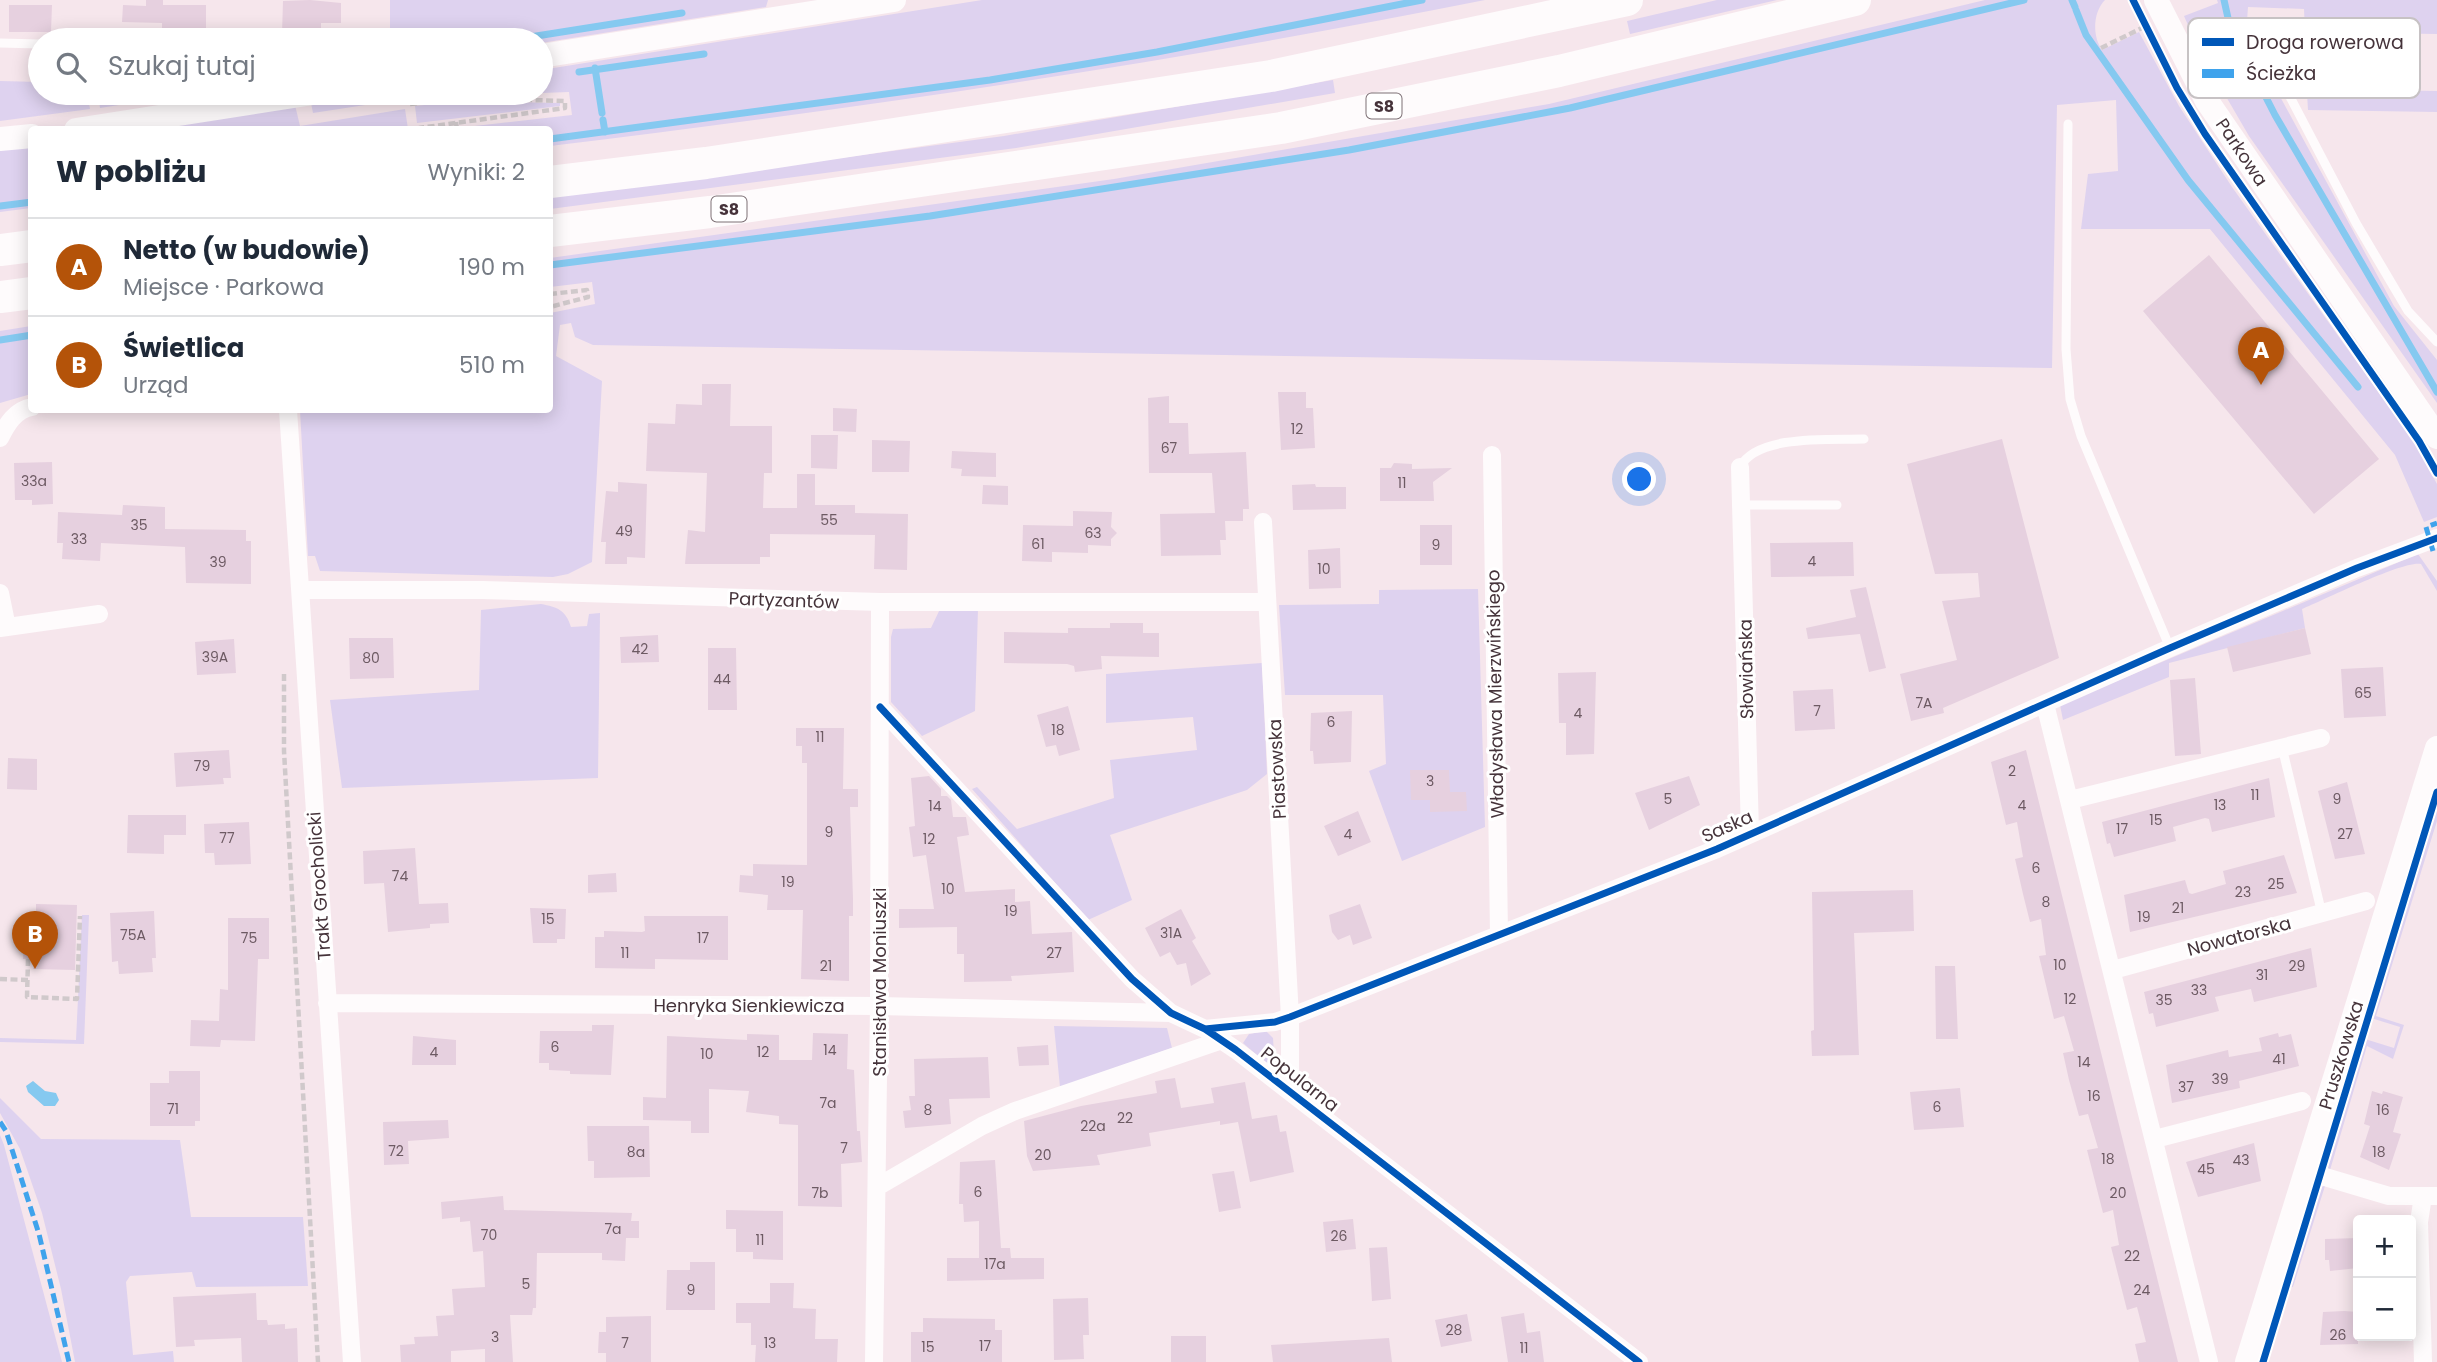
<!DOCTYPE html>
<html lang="pl">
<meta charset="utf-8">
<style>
body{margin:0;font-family:Poppins,sans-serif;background:#f2f2f3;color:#1f2937}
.controls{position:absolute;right:21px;bottom:21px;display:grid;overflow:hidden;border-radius:7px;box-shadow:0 4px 18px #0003}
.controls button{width:63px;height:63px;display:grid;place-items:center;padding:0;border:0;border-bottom:2px solid #e0e1e3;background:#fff;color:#1f2937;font:35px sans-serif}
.you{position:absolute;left:1640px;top:480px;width:24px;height:24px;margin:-18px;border:5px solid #fff;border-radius:50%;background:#1a73e8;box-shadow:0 0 0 10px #1a73e833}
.badge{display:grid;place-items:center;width:46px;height:46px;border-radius:50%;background:#b45309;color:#fff;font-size:23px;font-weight:700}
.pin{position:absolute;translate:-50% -58px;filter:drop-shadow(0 2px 4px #0008)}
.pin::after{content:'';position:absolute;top:37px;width:24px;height:21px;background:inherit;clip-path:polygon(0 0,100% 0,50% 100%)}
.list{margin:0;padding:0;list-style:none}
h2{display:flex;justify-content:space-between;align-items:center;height:91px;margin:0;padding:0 28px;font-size:30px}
h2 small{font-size:23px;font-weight:400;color:#747a83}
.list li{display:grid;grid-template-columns:46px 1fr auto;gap:21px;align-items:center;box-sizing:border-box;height:98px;padding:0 28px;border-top:2px solid #e0e1e3}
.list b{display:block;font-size:26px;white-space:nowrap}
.list p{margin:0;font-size:23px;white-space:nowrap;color:#747a83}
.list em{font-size:23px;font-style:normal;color:#747a83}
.icon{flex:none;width:38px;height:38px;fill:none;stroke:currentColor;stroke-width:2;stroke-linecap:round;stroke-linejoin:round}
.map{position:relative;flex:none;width:2437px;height:1362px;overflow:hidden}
.search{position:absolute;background:#fff;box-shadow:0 4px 18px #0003;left:28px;top:28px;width:525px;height:77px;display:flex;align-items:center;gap:18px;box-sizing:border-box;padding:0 24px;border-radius:38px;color:#747a83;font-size:26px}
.panel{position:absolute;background:#fff;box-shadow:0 4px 18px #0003;left:28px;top:126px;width:525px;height:287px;border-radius:7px}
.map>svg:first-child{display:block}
.green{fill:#ded2ef}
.water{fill:#85c9f0}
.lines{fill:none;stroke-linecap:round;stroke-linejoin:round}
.stream{stroke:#85c9f0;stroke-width:7}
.building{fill:#e6d0df}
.path{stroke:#d0c9cb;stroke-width:4.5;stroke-dasharray:7 3.5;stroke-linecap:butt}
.lane{stroke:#fefbfc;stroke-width:9}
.street{stroke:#fefbfc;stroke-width:18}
.secondary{stroke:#fefbfc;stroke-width:24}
.highway{stroke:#fefbfc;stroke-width:32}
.quiet{stroke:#3fa3ec;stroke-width:5;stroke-dasharray:10 5;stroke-linecap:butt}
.cycleway-casing{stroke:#fff;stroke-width:11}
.cycleway{stroke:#0057b8;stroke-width:7}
.labels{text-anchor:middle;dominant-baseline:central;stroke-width:6;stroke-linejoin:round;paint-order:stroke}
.number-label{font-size:14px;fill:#6d5a63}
.shield{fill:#fff;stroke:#7d7075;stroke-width:2}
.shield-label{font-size:16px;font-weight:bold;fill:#45333a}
.street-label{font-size:18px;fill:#45333a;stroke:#fff}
.key{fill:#fff;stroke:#c7c2c4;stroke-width:2}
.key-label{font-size:19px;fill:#45333a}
</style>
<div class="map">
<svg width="2437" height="1362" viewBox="0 0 2437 1362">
<rect width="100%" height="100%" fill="#f6e6ec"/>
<path class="green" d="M390,0H768L766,7L541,43V40H445L443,29L433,31L434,40H390Z
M982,0H1485C1175,62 864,108 550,146V130L448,129L572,115L569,92L541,93V70Z
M1717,0H1777L1630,34L1627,21Z
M1985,0H2105C2093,12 2092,36 2102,50L2139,32L2179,106L2232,187L2414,442L2437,484V517L2424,522L2395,455L2210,229H2081L2088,174L2118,171L2116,100L2057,105L2052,368L593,345L575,337L571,323L560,325L556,356L602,381L592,562L568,574L553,577L320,571L315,556H308L300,410H550V313L595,304L592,282L550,287V258L1114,179L1549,104Z
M2217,0H2437V34L2305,32L2304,9L2248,7L2246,34L2394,306L2437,360V403L2249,136L2200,52L2184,16L2218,3Z
M2305,60L2375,61V90L2437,91V112L2308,110Z
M1333,80L1335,93L1016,148L550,209V197L1004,136Z
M0,81L40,82V93H87L90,109L0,121Z
M98,93H195L100,108Z
M403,93H443L313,113L311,103H336Z
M461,101L560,103V106L417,123L415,106Z
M295,105L300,126L405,109L408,129L144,130Z
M31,146V208L0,212V150Z
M31,326V394L0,403V331Z
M2418,554L2437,581V591L2421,564C2404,560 2324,600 2302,609L2305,628L2169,663V677L2063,720L2060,705Z
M1478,589L1485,827L1402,861L1369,771L1386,764L1383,695H1285L1279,605L1379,604V590Z
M541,604C557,607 566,610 571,627L587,626L589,614L600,613L598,778L342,788L330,700L479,690L481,610Z
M940,609H978L975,711L922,736L891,702V637L893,629L931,628Z
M1262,663L1267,774L1247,790L1110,835L1132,900L1088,920L972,789L977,787L1017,829L1114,798L1110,760L1197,750L1193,717L1106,723V674Z
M2437,807V821L2376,1016L2404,1025L2393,1059L2367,1046L2330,1170L2325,1166L2365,1039L2394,1048L2400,1027L2371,1018Z
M82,915H89L84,1044L0,1042V1038L76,1040Z
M1054,1026L1167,1028L1172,1048L1060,1087Z
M1266,1031L1273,1038L1275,1071L1243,1043L1249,1034Z
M0,1098L41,1139L180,1140L191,1217H303L308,1286L196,1287L192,1272L130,1276L126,1282L133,1355L173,1351L174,1362H75L61,1289L42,1213L20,1149L0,1113Z
M0,1135L4,1145L62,1362H0Z
M2325,1186L2293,1287L2288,1288L2319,1187Z"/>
<path class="water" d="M33,1081L45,1091L56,1093L59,1100L55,1106H44L28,1092L26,1086Z"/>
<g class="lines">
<path class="stream" d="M2072,0L2075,7
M2224,0L2230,27L2275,115L2437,392
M2076,10L2086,35L2188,180L2358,387
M511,40L682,13
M595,68L602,113
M579,72L704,54
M603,120L605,132
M550,139L990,80L1157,52L1422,0
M0,206L32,202
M550,265L930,216L1349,150L1570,108L2024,0
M0,340L32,335"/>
</g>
<path class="building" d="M146,0H163V5H206V36L169,40L162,33V23L122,22L123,5L146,6Z
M310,0L341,3V23H321V36L282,34L283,1Z
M9,5H52L51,32H9Z
M2209,255L2379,459L2314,514L2143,311Z
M702,384H731L730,426H772V473H764L763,508H797V474H815V505H855V513L908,514L907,570L874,569L875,535L770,534V557H760V564H685L688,530L705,532L707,473L646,471L648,423L675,424L676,404L702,405Z
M1278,392H1306V408H1313L1315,448L1281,450Z
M1169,396V423H1188L1189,454L1246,452L1249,509H1243V521H1225L1226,540H1220L1221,555L1161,556L1160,514L1215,513L1212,473H1149L1148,398Z
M833,408L857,409L856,432L833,431Z
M811,435H838L837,469L811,468Z
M2002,439L2059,658L1943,708L1944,713L1911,721L1900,674L1957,660L1942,601L1980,597L1978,573L1935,574L1907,464Z
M872,440L910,441L909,472H872Z
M952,451L996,453V477L961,476L962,469L951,468Z
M52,462L53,504L32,505V500H15L14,463Z
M1394,463L1412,464V469L1452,468L1433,482L1434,501H1380V468H1391Z
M618,482L647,484L645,558L627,557V564H605L606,542H601L606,491L618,492Z
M1315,484L1316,487H1346V509L1293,510L1292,485Z
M983,485L1008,486V505L982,504Z
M123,505L165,507V529L246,530V541H251V584L186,583L185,547L101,543L100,561L62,559L63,543H57L58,512L122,515Z
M1073,511L1112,512L1111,527L1117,533L1111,539V546L1088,545V553L1052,552V562L1022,561L1023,525L1073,526Z
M1420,525H1452V565H1420Z
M1853,542L1854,576L1771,577L1770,543Z
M1340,548L1341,588L1309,589L1308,550Z
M1866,587L1886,668L1869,672L1860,634L1808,639L1806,628L1856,617L1850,590Z
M1110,623H1143V633H1159V657L1101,656L1102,669L1075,672L1074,666L1067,664L1004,663V632L1068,633V628H1110Z
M2305,628L2311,654L2233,672L2227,647Z
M658,635L659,662L621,663L620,637Z
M349,638H393L394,678L350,679Z
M234,639L236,673L197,675L195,642Z
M708,648H736L737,710H708Z
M2383,667L2386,716L2344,718L2341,669Z
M1596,672L1594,754L1566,755V723H1559L1558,673Z
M2195,678L2201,754L2175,756L2170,680Z
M1833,689L1835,729L1795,731L1793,691Z
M1068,706L1080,750L1059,756L1056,745L1046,747L1037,715Z
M1352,711L1351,762L1314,764L1313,751H1310L1311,713Z
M796,728H844L843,789H858V807H850L853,899V916H849V981L801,979L803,910H767L768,895L739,892L740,875L753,876V864L807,865V763H802V746H796Z
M229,750L231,778H223L224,784L176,787L174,753Z
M2026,750L2074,944L2178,1362H2139L2135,1344L2146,1342L2137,1307L2127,1310L2111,1247L2119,1245L2113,1210L2103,1213L2087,1150L2098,1148L2088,1114L2079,1116L2069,1080L2063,1053L2074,1051L2064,1016L2054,1019L2039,956L2046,955L2041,919L2030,922L2023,894L2015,859L2023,857L2017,822L2006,825L1991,762Z
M8,758L37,759V790L7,789Z
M1410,770H1449L1450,792H1466L1467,811L1430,812V800H1411Z
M929,776L941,789V796H947L951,800L953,817H966L969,835L957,837L965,892L1015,889V902L1030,901L1032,934L1072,932L1074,972L1011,976L1012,981L964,982V954H957V927L899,928V909H934L926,855L913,857L909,827L915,826L911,778Z
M1689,776L1700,805L1649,830L1635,793Z
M2269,778L2275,817L2212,832L2209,819L2205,818L2173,827L2176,841L2114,857L2110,843L2107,844L2102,822Z
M2347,782L2365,854L2335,859L2318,791Z
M1358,811L1371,842L1338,856L1324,826Z
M128,815H186V835H164V854L127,853Z
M249,822L251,864L215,865L214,853H205L204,824Z
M415,848L419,904L448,903L449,923L430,924V928L388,932L384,883L364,884L363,851Z
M2284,855L2297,893L2130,932L2124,895L2185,880L2189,893L2192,894L2226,884L2223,871Z
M616,873L617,892L588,893V875Z
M1913,890L1914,931L1854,933L1859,1055L1812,1056L1811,1031L1814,1030L1812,892Z
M36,904L77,905L75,970L33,969L34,959H23L25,913H36Z
M1360,904L1372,938L1353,945L1350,935L1338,940L1332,932L1329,915Z
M530,908L566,909L565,939H557V943H533Z
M1181,909L1196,938L1192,941L1211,974L1191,986L1186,963L1177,965L1170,952L1160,957L1145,928Z
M154,911L156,958H152L153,972L119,974L118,961L112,962L110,913Z
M644,916H728V960L655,959V969L595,968V937H604V931L642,932L645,931Z
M228,918H269V959H258L255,1041L221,1040L220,1047L190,1046L191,1020L219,1021L220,989L228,990Z
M2311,948L2317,987L2254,1002L2251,989L2215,997L2219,1011L2156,1027L2153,1013L2149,1014L2144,992Z
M1935,966H1955L1958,1039H1936Z
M592,1025H614L611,1075L570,1074V1071L549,1070V1063H539L540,1031H592Z
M813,1033L848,1034L847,1069L854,1070L857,1131H860L862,1162L841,1164L842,1207L798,1206V1125L779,1124V1116L746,1112L749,1091L709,1089V1133H691V1121L643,1120V1097L666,1098L667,1036L747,1040V1034L779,1035V1060H812Z
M2278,1033L2279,1037L2291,1034L2299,1066L2239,1081L2240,1088L2172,1103L2166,1065L2228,1050L2229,1057L2262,1051L2259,1038Z
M413,1036L456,1040V1065H412Z
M1048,1045L1049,1065L1019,1066L1017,1047Z
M988,1057L990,1098L949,1099L951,1124L905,1128L903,1111L911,1110L909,1096H915L914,1059Z
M169,1071H200V1121H195V1126H150V1083H169Z
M1175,1078L1181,1108L1214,1103L1211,1088L1245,1082L1252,1119L1277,1115L1280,1132L1286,1131L1294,1172L1250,1182L1238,1122L1220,1125V1121L1149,1133L1151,1146L1097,1155L1100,1165L1033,1171L1027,1156L1024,1121L1081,1106L1157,1093L1155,1081Z
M1960,1088L1964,1127L1914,1130L1910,1092Z
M2372,1091L2382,1094L2383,1091L2403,1097L2393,1132L2401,1134L2389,1170L2360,1157L2370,1126L2364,1124Z
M448,1120L449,1138L408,1141L409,1164L384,1165L383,1122Z
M587,1126H649L650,1177L594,1178V1161H588Z
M2254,1143L2261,1181L2198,1197L2186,1162Z
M995,1160L1001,1248H1010L1011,1258H1044V1279L947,1281V1258H979V1221L964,1222L963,1204H959L960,1162Z
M1234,1171L1241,1208L1219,1212L1212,1174Z
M503,1196L504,1210L632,1213L631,1221H639V1238H626L625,1261L602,1260V1253H537L536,1308H533L532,1315H510L513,1362H485V1349L451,1351V1362H401L400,1345L415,1344L414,1337L438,1336L436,1316L454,1315L452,1289L485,1287L483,1251L473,1252L470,1221L460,1222V1217L442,1219L441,1202Z
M726,1210L783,1211V1260L753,1259V1252H736V1229H726Z
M1353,1219L1356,1249L1326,1252L1323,1222Z
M2358,1238V1268L2330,1271L2329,1260H2325V1239Z
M1387,1247L1391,1299L1372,1301L1369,1248Z
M690,1262H715V1310H666L667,1270H690Z
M770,1283H794L793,1308L816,1309L815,1339H838L837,1362H755L756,1345H751V1323H736V1303H770Z
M256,1293L257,1320H267L268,1325L285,1324V1329L297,1328L298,1362H242L241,1338L194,1340L195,1346L176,1347L173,1297Z
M1088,1298L1089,1335H1083L1084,1359L1054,1360L1053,1299Z
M2344,1311L2358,1312V1344L2320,1345L2323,1312Z
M1524,1313L1527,1333L1540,1331L1544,1362H1508L1501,1317Z
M1467,1314L1472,1341L1441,1347L1435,1320Z
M651,1316V1362H606V1353H598L599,1332H606V1317Z
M923,1318L995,1319V1330H1002V1362H911V1332H923Z
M1171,1336H1206V1362H1171Z
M1389,1338L1392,1362H1273L1271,1345Z"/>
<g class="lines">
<path class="path" d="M2101,48L2144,27
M410,104L461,98L565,101V108L419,128
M456,122L457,130
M550,294L587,290L588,297L550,307
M284,674V751L318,1362
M28,959L27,997L77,999L80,916
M0,979L28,980"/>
<path class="lane" d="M2280,33L2273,54L2287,91L2356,223L2408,311L2437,342
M0,43L40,44
M2068,124L2066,349L2070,399L2081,436L2170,648
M1740,467C1757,434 1832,440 1864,439
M1742,505H1837
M2282,747L2322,914"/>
<path class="street" d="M288,410L352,1362
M0,438C7,424 15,410 32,407
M1492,455L1499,934
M1740,467L1750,833
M1263,522L1290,1017V1091
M301,590H482L880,602H1267
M0,593L7,627
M0,628L99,614
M2045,704L2209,1362
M880,707L1132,979L1171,1013L1205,1029L1236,1050L1639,1362
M2070,800L2321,738
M2113,970L2366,901
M327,1003L879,1006L1171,1013
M1205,1029L1275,1022L1290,1017L1717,849L2170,648L2357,568L2437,538
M2155,1139L2302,1101
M2305,1171L2389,1196H2437
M877,1187L982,1126L1015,1111L1222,1040
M2423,1196L2419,1222L2423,1362
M874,1362L879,1006L880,602"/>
<path class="secondary" d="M2156,0L2207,101L2437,437
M541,56L894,0
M76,130L313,93
M0,139L32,136
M2247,1362L2437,748"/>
<path class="highway" d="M550,182L706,163L1271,76L1627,0
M550,231L710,212L1281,128L1559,71L1855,0
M0,250L32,246
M0,297L32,293"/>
<path class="quiet" d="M2433,551L2426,527L2437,523
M0,1122L6,1131L39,1234L69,1362"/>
<defs>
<path id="cycleway" d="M2133,0L2177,88L2205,134L2419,441L2437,473
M880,707L1132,979L1171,1013L1205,1029L1236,1050L1639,1362
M1205,1029L1275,1022L1290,1017L1717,849L2170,648L2357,568L2437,538
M2263,1362L2437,792"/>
</defs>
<use href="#cycleway" class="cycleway-casing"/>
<use href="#cycleway" class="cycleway"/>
</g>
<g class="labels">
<g class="number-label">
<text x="1297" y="429">12</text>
<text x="1169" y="448">67</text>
<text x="34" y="481">33a</text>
<text x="1402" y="483">11</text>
<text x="829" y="520">55</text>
<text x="139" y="525">35</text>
<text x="624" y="531">49</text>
<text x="1093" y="533">63</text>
<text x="79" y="539">33</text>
<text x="1038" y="544">61</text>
<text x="1436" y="545">9</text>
<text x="1812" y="561">4</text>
<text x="218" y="562">39</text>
<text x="1324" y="569">10</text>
<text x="640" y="649">42</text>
<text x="215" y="657">39A</text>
<text x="371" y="658">80</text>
<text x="722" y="679">44</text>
<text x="2363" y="693">65</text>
<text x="1924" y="703">7A</text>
<text x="1817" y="711">7</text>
<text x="1578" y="713">4</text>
<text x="1331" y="722">6</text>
<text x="1058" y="730">18</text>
<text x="820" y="737">11</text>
<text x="202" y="766">79</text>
<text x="2012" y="771">2</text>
<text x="1430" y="781">3</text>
<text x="2255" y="795">11</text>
<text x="1668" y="799">5</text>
<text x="2337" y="799">9</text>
<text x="2022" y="805">4</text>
<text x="2220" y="805">13</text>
<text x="935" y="806">14</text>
<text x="2156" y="820">15</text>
<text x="2122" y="829">17</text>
<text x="829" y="832">9</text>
<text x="1348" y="834">4</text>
<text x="2345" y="834">27</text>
<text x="227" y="838">77</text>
<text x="929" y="839">12</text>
<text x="2036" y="868">6</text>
<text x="400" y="876">74</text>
<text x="788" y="882">19</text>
<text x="2276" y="884">25</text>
<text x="948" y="889">10</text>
<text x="2243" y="892">23</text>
<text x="2046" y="902">8</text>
<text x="2178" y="908">21</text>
<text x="1011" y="911">19</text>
<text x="2144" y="917">19</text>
<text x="548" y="919">15</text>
<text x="1171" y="933">31A</text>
<text x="133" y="935">75A</text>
<text x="249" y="938">75</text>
<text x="703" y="938">17</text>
<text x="625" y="953">11</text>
<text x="1054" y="953">27</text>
<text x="2060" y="965">10</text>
<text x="826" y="966">21</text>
<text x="2297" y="966">29</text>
<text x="2262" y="975">31</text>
<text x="2199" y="990">33</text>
<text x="2070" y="999">12</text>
<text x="2164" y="1000">35</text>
<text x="555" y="1047">6</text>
<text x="830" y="1050">14</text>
<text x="434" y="1052">4</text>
<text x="763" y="1052">12</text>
<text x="707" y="1054">10</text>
<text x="2279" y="1059">41</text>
<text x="2084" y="1062">14</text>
<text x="2220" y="1079">39</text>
<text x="2186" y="1087">37</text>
<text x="2094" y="1096">16</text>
<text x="828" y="1103">7a</text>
<text x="1937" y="1107">6</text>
<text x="173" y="1109">71</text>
<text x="928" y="1110">8</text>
<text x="2383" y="1110">16</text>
<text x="1125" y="1118">22</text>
<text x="1093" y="1126">22a</text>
<text x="844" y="1148">7</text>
<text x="396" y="1151">72</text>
<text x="636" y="1152">8a</text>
<text x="2379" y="1152">18</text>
<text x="1043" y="1155">20</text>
<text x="2108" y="1159">18</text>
<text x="2241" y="1160">43</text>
<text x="2206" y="1169">45</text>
<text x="978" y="1192">6</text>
<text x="820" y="1193">7b</text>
<text x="2118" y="1193">20</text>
<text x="613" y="1229">7a</text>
<text x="489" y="1235">70</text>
<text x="1339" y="1236">26</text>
<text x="760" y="1240">11</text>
<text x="2132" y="1256">22</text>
<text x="995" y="1264">17a</text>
<text x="526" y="1284">5</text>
<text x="691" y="1290">9</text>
<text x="2142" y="1290">24</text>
<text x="1454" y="1330">28</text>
<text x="2338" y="1335">26</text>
<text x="495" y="1337">3</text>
<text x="625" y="1343">7</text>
<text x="770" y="1343">13</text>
<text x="985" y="1346">17</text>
<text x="928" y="1347">15</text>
<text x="1524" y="1348">11</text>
</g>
<g class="shield">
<rect x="1366.5" y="93.5" width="35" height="25" rx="5"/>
<rect x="711.5" y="196.5" width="35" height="25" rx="5"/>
</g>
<g class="shield-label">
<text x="1384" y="106">S8</text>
<text x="729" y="209">S8</text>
</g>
<g class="street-label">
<text transform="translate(2242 152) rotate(56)">Parkowa</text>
<text transform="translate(784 600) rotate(2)">Partyzantów</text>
<text transform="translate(1746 669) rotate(-91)">Słowiańska</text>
<text transform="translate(1495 694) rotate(-91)">Władysława Mierzwińskiego</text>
<text transform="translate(1277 769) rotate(-93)">Piastowska</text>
<text transform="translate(1727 826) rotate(-24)">Saska</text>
<text transform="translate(319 886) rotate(-94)">Trakt Grocholicki</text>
<text transform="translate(2239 936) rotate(-15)">Nowatorska</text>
<text transform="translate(879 982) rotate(-90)">Stanisława Moniuszki</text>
<text x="749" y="1005">Henryka Sienkiewicza</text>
<text transform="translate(2341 1055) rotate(-73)">Pruszkowska</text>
<text transform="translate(1300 1079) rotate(38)">Popularna</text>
</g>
</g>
<rect x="2188" y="18" width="232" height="80" rx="10" class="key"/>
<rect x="2202" y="38" width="32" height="8" fill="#0057b8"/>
<rect x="2202" y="69" width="32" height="9" fill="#3fa3ec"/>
<g class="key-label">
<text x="2246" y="49">Droga rowerowa</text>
<text x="2246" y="80">Ścieżka</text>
</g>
</svg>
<div class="controls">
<button>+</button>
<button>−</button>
</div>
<div class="you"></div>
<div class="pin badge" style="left:2261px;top:385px">A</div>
<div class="pin badge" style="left:35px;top:969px">B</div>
<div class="search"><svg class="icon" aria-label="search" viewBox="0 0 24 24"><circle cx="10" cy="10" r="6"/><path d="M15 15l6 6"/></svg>Szukaj tutaj</div>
<section class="panel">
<h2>W pobliżu<small>Wyniki: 2</small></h2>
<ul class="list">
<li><span class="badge">A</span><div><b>Netto (w budowie)</b><p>Miejsce · Parkowa</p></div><em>190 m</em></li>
<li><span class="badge">B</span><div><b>Świetlica</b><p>Urząd</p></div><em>510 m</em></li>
</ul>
</section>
</div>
